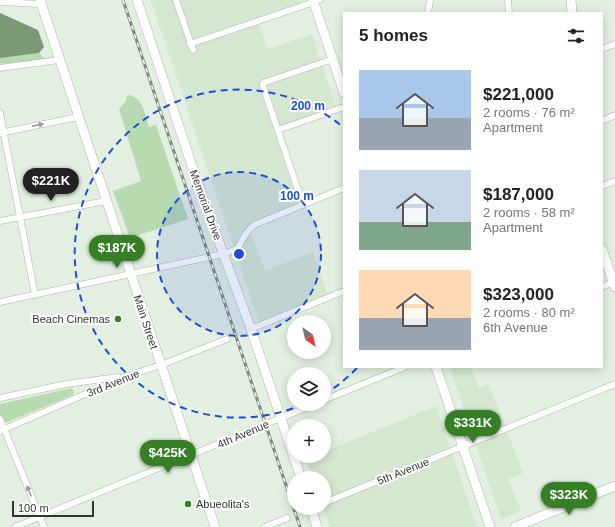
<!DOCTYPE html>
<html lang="en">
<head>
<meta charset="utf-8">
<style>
  :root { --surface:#fff; --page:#f2f2f2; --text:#222; --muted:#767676; --accent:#367f25 }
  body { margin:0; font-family:Helvetica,sans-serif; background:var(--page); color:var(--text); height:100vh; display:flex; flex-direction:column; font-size:15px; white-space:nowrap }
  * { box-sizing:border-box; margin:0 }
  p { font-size:13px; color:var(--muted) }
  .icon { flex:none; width:22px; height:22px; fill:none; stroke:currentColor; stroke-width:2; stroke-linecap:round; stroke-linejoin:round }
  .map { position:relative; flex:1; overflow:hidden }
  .sheet { position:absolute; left:343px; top:12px; width:260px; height:356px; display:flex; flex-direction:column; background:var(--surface); border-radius:0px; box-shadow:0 2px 10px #0003 }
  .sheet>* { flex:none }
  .needle { width:26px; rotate:146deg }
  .fabs { position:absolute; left:287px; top:315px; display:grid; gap:8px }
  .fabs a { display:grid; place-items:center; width:44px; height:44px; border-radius:50%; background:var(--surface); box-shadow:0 2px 10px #0003; font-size:20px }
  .scale { position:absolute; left:12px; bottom:10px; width:82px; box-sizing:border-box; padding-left:4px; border:2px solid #30352f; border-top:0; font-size:11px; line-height:14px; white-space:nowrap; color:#30352f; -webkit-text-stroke:3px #fff; paint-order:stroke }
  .price { position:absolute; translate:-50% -34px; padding:0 9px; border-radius:14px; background:var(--accent); color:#fff; font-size:13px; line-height:26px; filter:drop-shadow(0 1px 2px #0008) }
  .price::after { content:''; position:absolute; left:50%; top:24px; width:12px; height:9px; margin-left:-6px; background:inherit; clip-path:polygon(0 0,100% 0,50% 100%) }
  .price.on { background:#222; color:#fff }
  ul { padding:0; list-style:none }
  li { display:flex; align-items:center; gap:12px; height:100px; padding:0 16px }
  li span { display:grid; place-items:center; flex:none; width:112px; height:80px; border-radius:0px; color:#555 }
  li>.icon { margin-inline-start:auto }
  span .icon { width:48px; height:48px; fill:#fffc; stroke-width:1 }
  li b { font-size:17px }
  h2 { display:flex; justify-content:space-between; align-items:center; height:48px; padding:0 16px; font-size:17px }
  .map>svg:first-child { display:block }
</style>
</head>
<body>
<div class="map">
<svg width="615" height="527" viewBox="0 0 615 527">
  <rect width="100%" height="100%" fill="#e3f0e1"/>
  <g fill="#d5e6d1">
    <path d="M151 0H300L302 6 258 21 268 49 312 34 337 110 275 129 298 204 249 228 265 271 313 252 328 295 259 323Z"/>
    <path d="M450 367H471L479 388 489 384 523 473 508 479 521 511 501 519Z"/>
    <path d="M436 406 477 527H330L324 508V478H313L306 459 313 456H324V452Z"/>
  </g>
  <g fill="#b8dab1">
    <path d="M39 53 45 59 0 64V58Z"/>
    <path d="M127 95C143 95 145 115 149 127L156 125 188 219 130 238 113 191 141 181 119 109 126 101Z"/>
    <path d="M72 388 74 392 73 395 0 425V404Z"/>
  </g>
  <path fill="#7a9a73" d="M0 13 38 30 44 47 39 53 0 58Z"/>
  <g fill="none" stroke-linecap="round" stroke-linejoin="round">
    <g stroke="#a9b5a7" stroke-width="7">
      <g id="street">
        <path d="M176 0 193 50"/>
        <path d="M508 0 509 13"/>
        <path d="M0 2 40 4"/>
        <path d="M428 13 430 0"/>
        <path d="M190 44 320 0"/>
        <path d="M602 49 615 44"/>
        <path d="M0 68 59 60"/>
        <path d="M0 113 35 295"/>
        <path d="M602 121 615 115"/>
        <path d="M278 130 344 107"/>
        <path d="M0 133 78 117"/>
        <path d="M602 186 615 181"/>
        <path d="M303 205 263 86V83L333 59"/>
        <path d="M0 221 106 201"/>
        <path d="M602 287 615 281"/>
        <path d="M0 302 223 254 237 249 247 232 254 225 344 188"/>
        <path d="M251 329 344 291"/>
        <path d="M0 398 66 384 118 377"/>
        <path d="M324 400 405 367"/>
        <path d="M0 419 44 527"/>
        <path d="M0 431 127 376 161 365 227 339"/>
        <path d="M324 503 615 384"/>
        <path d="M15 527 315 404"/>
        <path d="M265 527 287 518"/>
      </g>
    </g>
    <g stroke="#a9b5a7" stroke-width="10">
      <g id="secondary">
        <path d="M40 0 215 527"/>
        <path d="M137 0 202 196 251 329 301 478"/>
        <path d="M313 0 344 93"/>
        <path d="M571 0 572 13"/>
        <path d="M602 249 615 287"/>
        <path d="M436 367 490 527"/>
        <path d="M311 508 317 527"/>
        <path d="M515 527 615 486"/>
      </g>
    </g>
    <use href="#street" stroke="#fff" stroke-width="6"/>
    <use href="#secondary" stroke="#fff" stroke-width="9"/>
    <g stroke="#828a80" stroke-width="3">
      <path id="rail" d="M123 0 300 527"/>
    </g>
    <use href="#rail" stroke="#fff" stroke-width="1.5" stroke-dasharray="4.5" stroke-linecap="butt"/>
  </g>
  <defs><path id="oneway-solid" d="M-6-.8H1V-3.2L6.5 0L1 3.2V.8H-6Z"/></defs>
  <g fill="#989a97">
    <use href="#oneway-solid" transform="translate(38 125) rotate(-11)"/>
    <use href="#oneway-solid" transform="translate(29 491) rotate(-112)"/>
  </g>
  <circle cx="239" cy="254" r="82" fill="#1d4ed8" fill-opacity=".12"/>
  <g fill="none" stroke="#1d4ed8" stroke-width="2" stroke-dasharray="7 5">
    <circle cx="239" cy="254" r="82"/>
    <path d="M357 368A164 164 0 0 1 325 394M304 404A164 164 0 1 1 343 127"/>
  </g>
  <g fill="#367f25" stroke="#fff" stroke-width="1.5">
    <circle cx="118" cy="319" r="4"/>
    <circle cx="188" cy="504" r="4"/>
  </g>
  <g text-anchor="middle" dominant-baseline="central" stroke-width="4" stroke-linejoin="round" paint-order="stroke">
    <g font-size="11" fill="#30352f" stroke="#fff">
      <text transform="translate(206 205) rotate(70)">Memorial Drive</text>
      <text transform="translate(146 322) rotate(72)">Main Street</text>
      <text transform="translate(113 383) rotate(-22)">3rd Avenue</text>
      <text transform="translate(243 434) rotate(-23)">4th Avenue</text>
      <text transform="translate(403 471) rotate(-22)">5th Avenue</text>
    </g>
    <g font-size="11" fill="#30352f" stroke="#fff" text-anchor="end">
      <text x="110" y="319">Beach Cinemas</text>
      <text x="196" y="504" text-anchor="start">Abueolita's</text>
    </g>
  </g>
  <circle cx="239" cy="254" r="6" fill="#1d4ed8" stroke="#fff" stroke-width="2"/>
  <g font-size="12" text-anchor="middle" font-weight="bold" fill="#1d4ed8" stroke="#fff" stroke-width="4" stroke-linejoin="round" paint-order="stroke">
    <text x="308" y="110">200 m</text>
    <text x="297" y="200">100 m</text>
  </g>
</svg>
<div class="fabs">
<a><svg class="needle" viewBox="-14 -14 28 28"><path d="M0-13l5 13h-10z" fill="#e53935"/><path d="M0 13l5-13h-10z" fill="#767676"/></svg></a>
<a><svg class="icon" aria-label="layers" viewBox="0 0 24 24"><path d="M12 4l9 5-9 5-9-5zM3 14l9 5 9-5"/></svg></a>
<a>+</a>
<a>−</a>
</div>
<div class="scale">100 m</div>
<b class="price on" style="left:51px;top:202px">$221K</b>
<b class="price" style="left:117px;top:269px">$187K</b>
<b class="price" style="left:473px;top:444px">$331K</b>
<b class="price" style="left:168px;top:474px">$425K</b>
<b class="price" style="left:569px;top:516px">$323K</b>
<section class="sheet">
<h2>5 homes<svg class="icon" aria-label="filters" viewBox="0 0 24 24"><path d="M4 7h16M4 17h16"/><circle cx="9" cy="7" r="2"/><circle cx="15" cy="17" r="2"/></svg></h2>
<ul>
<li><span style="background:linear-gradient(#a9c7e8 60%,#9aa5b1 0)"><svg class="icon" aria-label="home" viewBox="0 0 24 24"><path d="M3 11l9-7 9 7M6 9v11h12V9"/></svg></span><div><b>$221,000</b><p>2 rooms · 76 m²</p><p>Apartment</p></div></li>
<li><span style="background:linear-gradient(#c9d6e8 65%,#7fa58c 0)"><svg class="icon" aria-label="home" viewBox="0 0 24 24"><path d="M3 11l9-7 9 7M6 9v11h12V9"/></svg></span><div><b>$187,000</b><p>2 rooms · 58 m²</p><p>Apartment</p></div></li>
<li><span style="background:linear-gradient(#ffd9b3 60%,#9aa5b1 0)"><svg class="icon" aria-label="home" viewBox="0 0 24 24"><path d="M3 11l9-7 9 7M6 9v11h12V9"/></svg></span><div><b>$323,000</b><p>2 rooms · 80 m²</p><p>6th Avenue</p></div></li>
</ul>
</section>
</div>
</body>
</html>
